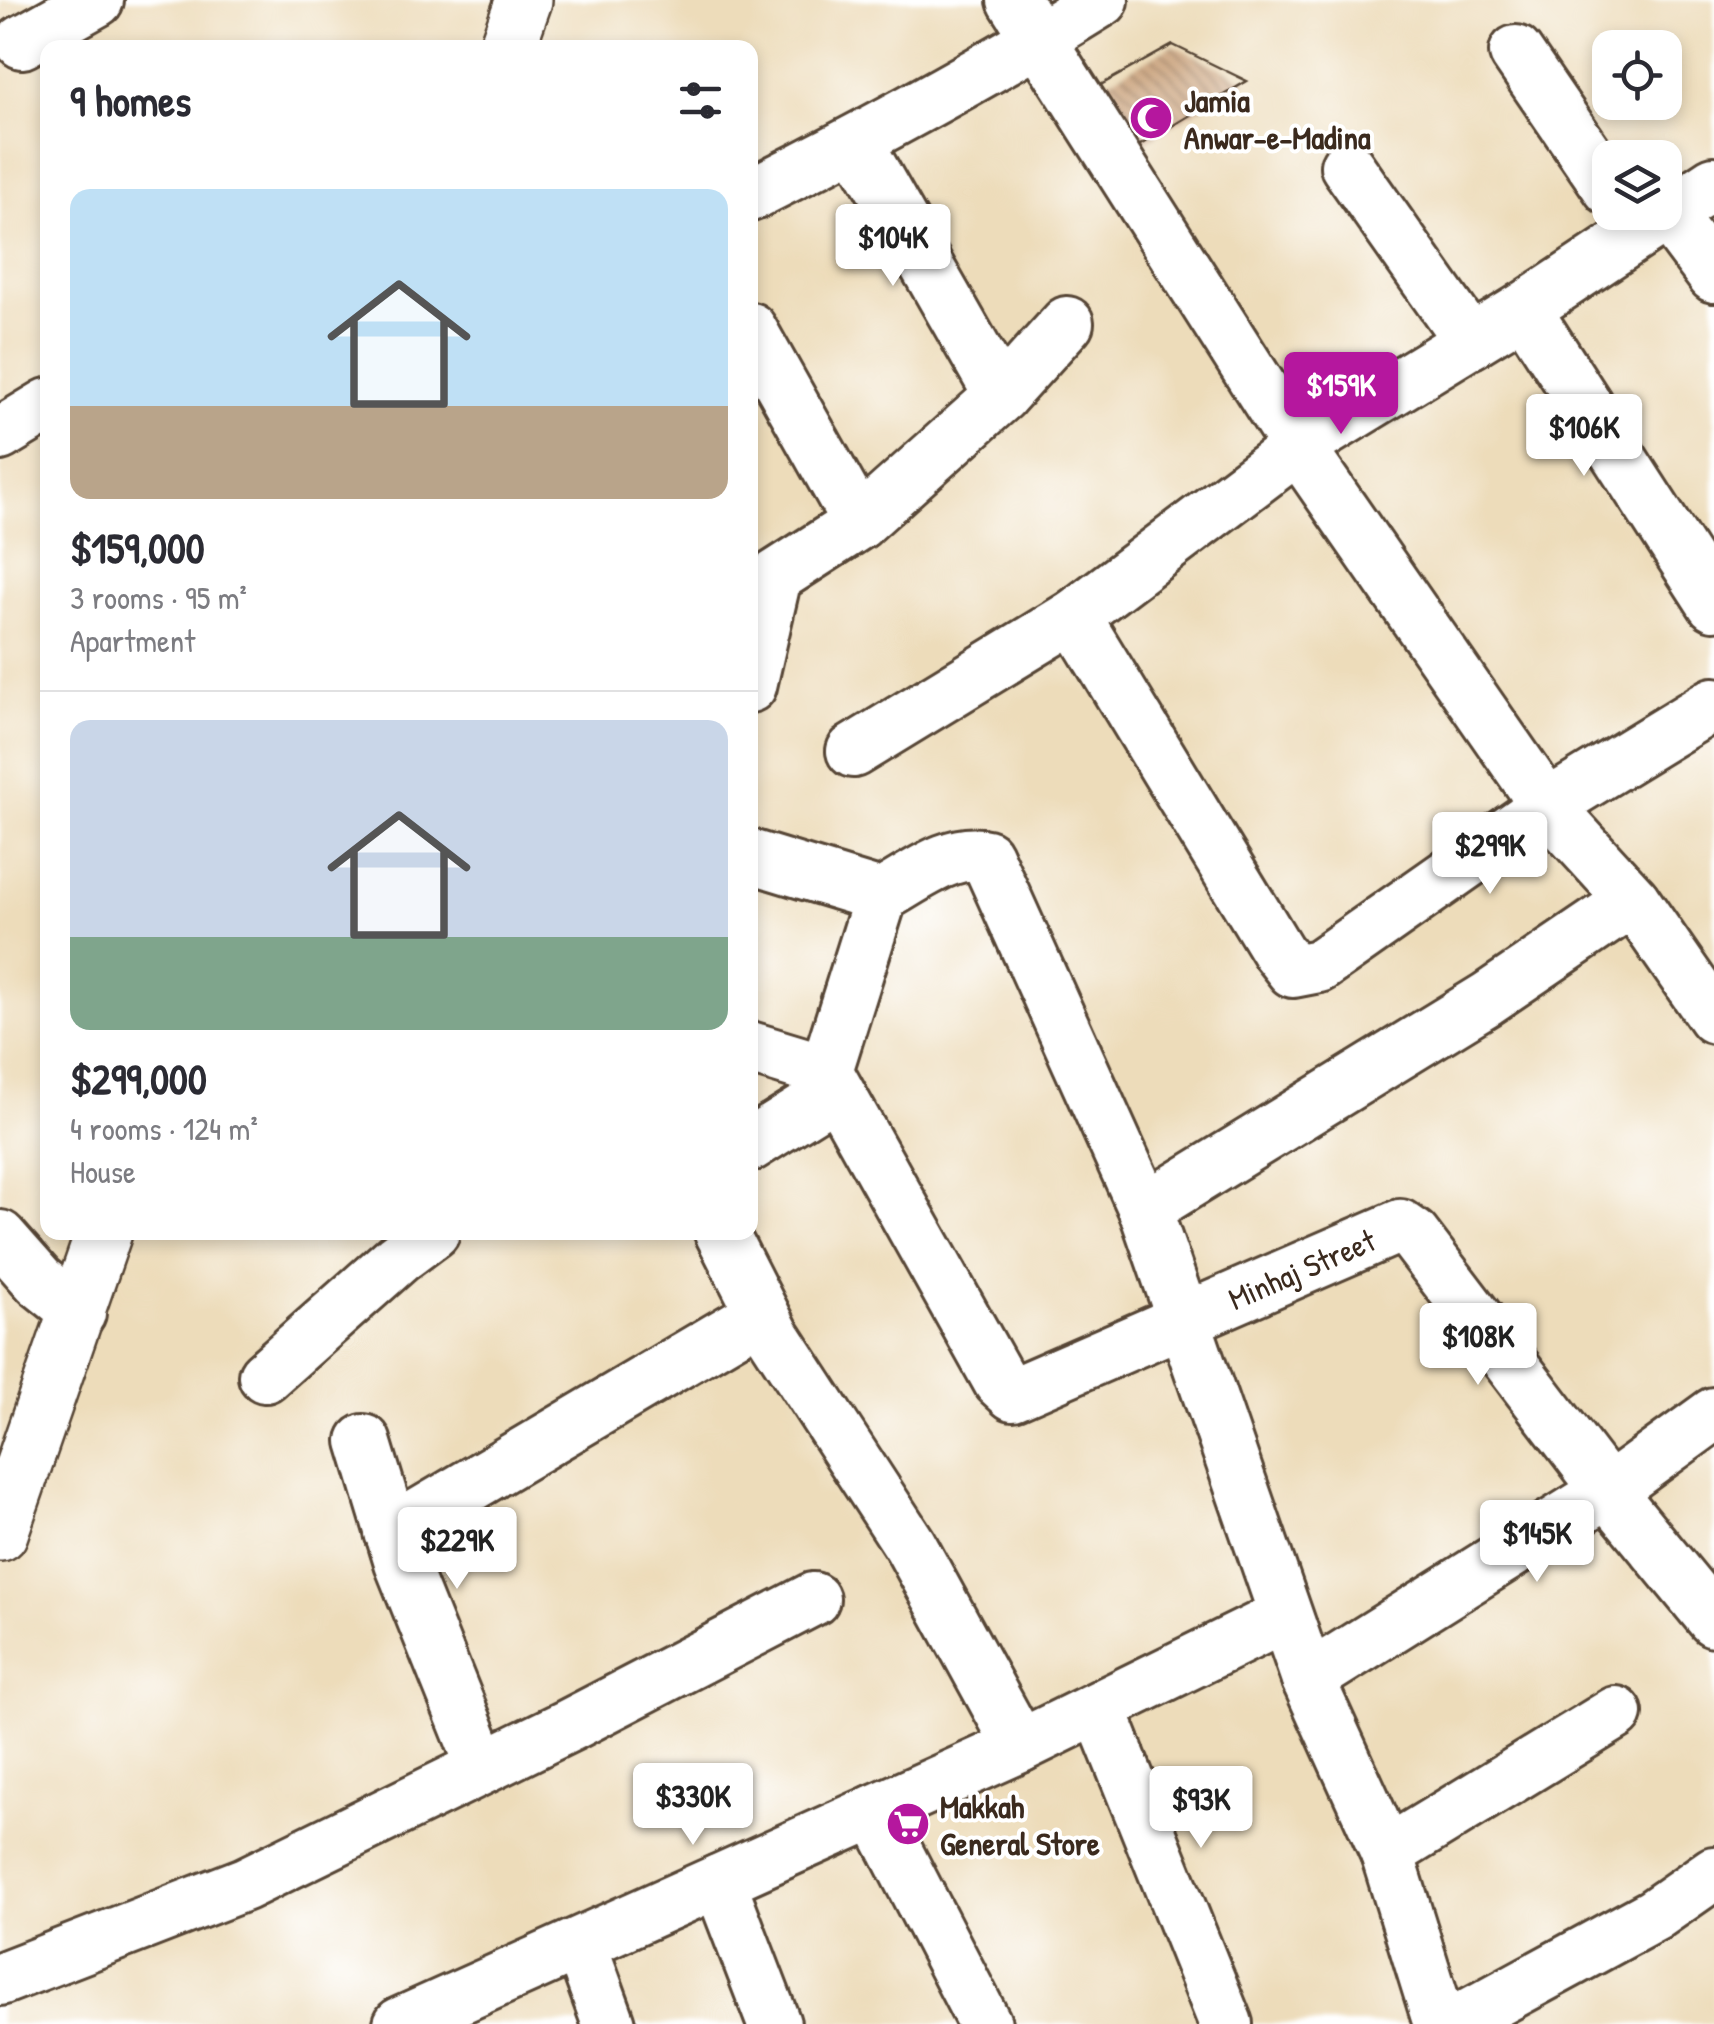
<!DOCTYPE html>
<html lang="en">
<head>
<meta charset="utf-8">
<style>
  :root { --surface:#fff; --page:#f2f2f3; --text:#2b2b33; --muted:#7c7c81; --line:#e1e1e2; --accent:#b5179e }
  body { margin:0; font-family:"Patrick Hand",sans-serif; background:var(--page); color:var(--text); height:100vh; display:flex; flex-direction:column; font-size:38px; white-space:nowrap }
  * { box-sizing:border-box; margin:0 }
  p { font-size:32px; color:var(--muted) }
  .icon { flex:none; width:55px; height:55px; fill:none; stroke:currentColor; stroke-width:2; stroke-linecap:round; stroke-linejoin:round }
  .map { position:relative; flex:1; overflow:hidden }
  .drawer { position:absolute; left:40px; top:40px; width:718px; height:1200px; display:flex; flex-direction:column; background:var(--surface); border-radius:20px; box-shadow:0 5px 15px #0003 }
  .drawer>* { flex:none }
  .tools { position:absolute; left:1592px; top:30px; display:grid; gap:20px }
  .tools a { display:grid; place-items:center; width:90px; height:90px; border-radius:20px; background:var(--surface); box-shadow:0 5px 15px #0003; font-size:50px }
  .price { position:absolute; translate:-50% -85px; padding:0 22px; border-radius:10px; background:#fff; color:#222; font-size:32px; line-height:65px; filter:drop-shadow(0 2px 5px #0008) }
  .price::after { content:''; position:absolute; left:50%; top:60px; width:30px; height:22px; margin-left:-15px; background:inherit; clip-path:polygon(0 0,100% 0,50% 100%) }
  .price.on { background:var(--accent); color:#fff }
  ul { padding:0; list-style:none }
  li { display:grid; align-content:center; gap:20px; height:530px; padding:0 30px }
  li+li { border-top:2px solid var(--line) }
  li span { display:grid; place-items:center; height:310px; border-radius:20px; color:#555 }
  li>.icon { margin-inline-start:auto }
  span .icon { width:180px; height:180px; fill:#fffc; stroke-width:1 }
  li b { font-size:42px }
  h2 { display:flex; justify-content:space-between; align-items:center; height:120px; padding:0 30px; font-size:42px }
  .map>svg:first-child { display:block }
</style>
</head>
<body>
<div class="map">
<svg width="1714" height="2024" viewBox="0 0 1714 2024">
  <defs>
    <pattern id="building-back-hatch" width="6" height="6" patternUnits="userSpaceOnUse" patternTransform="scale(2.5)"><rect width="6" height="6" fill="#cfab88"/><path d="M-1 5l2 2M0 0l6 6M5-1l2 2" fill="none" stroke="#a98b6f"/></pattern>
  </defs>
  <rect width="100%" height="100%" fill="#fff"/>
  <filter id="ink" filterUnits="userSpaceOnUse"><feTurbulence type="fractalNoise" baseFrequency=".01" numOctaves="2"/><feDisplacementMap in="SourceGraphic" scale="20" xChannelSelector="R" yChannelSelector="G"/><feConvolveMatrix kernelMatrix="1 2 1 2 8 2 1 2 1" color-interpolation-filters="sRGB"/></filter>
  <filter id="wash" filterUnits="userSpaceOnUse"><feTurbulence type="fractalNoise" baseFrequency=".0048" numOctaves="4" result="noise"/><feDisplacementMap in="SourceGraphic" scale="40" xChannelSelector="R" yChannelSelector="G"/><feGaussianBlur stdDeviation="2.25" result="paint"/><feColorMatrix in="noise" values="0 0 0 0 0 0 0 0 0 0 0 0 0 0 0 0 0 1.4 0 .05"/><feComposite in="paint" operator="in"/></filter>
  <g filter="url(#wash)">
    <rect width="100%" height="100%" fill="#eddcba"/>
    <g id="blocks">
      <path fill="url(#building-back-hatch)" d="M1173 45 1247 81 1135 148 1097 87Z"/>
    </g>
  </g>
  <g filter="url(#ink)">
    <use href="#blocks" fill-opacity="0" stroke="#564535" stroke-width="2.5"/>
    <g fill="none" stroke-linecap="round" stroke-linejoin="round">
      <g stroke="#564535" stroke-width="58">
        <g id="minor">
          <path d="M1014 0 1298 447 1547 806 1633 900"/>
          <path d="M22 42 97 0"/>
          <path d="M1516 52 1610 189"/>
          <path d="M856 142 1001 396"/>
          <path d="M1347 166 1471 342"/>
          <path d="M750 195C870 135 988 71 1102 0"/>
          <path d="M1667 213 1714 276"/>
          <path d="M1524 309 1714 604"/>
          <path d="M750 329 859 523"/>
          <path d="M0 434 48 405"/>
          <path d="M1074 616 1278 952 1293 971 1319 966 1547 806 1714 704"/>
          <path d="M750 686 775 577 859 523 1001 396 1067 323"/>
          <path d="M853 751 1074 616 1298 447 1524 309 1714 183"/>
          <path d="M750 856 881 896"/>
          <path id="s1" d="M750 1048 826 1071 1000 1382 1013 1394 1400 1226 1413 1235 1608 1491 1714 1620"/>
          <path d="M826 1071 881 896C912 880 950 847 986 856L1145 1209"/>
          <path d="M750 1145 836 1091"/>
          <path d="M721 1232 774 1336 910 1545 1020 1746"/>
          <path d="M0 1237 39 1281 79 1313"/>
          <path d="M265 1376 398 1258 433 1232"/>
          <path d="M364 1441 401 1563 483 1767"/>
          <path d="M391 1532 762 1313"/>
          <path d="M1308 1679 1608 1491 1714 1414"/>
          <path d="M1099 1708 1226 2024"/>
          <path d="M875 1811 985 2024"/>
          <path d="M1387 1853 1616 1713"/>
          <path d="M719 1881 774 2024"/>
          <path d="M580 1944 609 2024"/>
          <path d="M0 1979 245 1884 570 1725 813 1599"/>
          <path d="M400 2024 1020 1746 1285 1616"/>
          <path d="M1440 2024 1387 1853 1308 1679 1145 1209 1487 999 1633 900 1714 1017"/>
          <path d="M1453 2024 1654 1915 1714 1873"/>
        </g>
      </g>
      <g stroke="#564535" stroke-width="60">
        <g id="major">
          <path d="M507 48 524 0"/>
          <path d="M0 1533 104 1232"/>
        </g>
      </g>
      <use href="#minor" stroke="#fff" stroke-width="52"/>
      <use href="#major" stroke="#fff" stroke-width="55"/>
    </g>
  </g>
  <defs>
    <g id="mosque-disc" transform="scale(2.25)"><circle r="9.5" fill="#b5179e" stroke="#fff"/><path d="M3.5-4.9A6 6 0 1 0 3.5 4.9A5 5 0 1 1 3.5-4.9Z" fill="#fff"/></g>
    <g id="supermarket-disc" transform="scale(2.25)"><circle r="9.5" fill="#b5179e" stroke="#fff"/><path d="M-6-5.5h2.5l.6 2H6L4.5 2H-2.5L-4.4-4H-6ZM-1.5 3.2a1.3 1.3 0 1 0 .1 0ZM3 3.2a1.3 1.3 0 1 0 .1 0Z" fill="#fff"/></g>
  </defs>
  <g fill-rule="evenodd">
    <use href="#mosque-disc" x="1151" y="118"/>
    <use href="#supermarket-disc" x="908" y="1824"/>
  </g>
  <g text-anchor="middle" dominant-baseline="central" stroke-width="8" stroke-linejoin="round" paint-order="stroke">
    <g font-size="32" font-weight="bold" fill="#3b2a1e" stroke="#fff" text-anchor="start">
      <text x="1184" y="100">Jamia<tspan x="1184" dy="37">Anwar-e-Madina</tspan></text>
      <text x="940" y="1806">Makkah<tspan x="940" dy="37">General Store</tspan></text>
    </g>
    <g font-size="32" fill="#3b2a1e" stroke="#fff">
      <text stroke="none"><textPath href="#s1" startOffset="768">Minhaj Street</textPath></text>
    </g>
  </g>
</svg>
<div class="tools">
<a><svg class="icon" aria-label="locate" viewBox="0 0 24 24"><circle cx="12" cy="12" r="6"/><path d="M12 2v4M12 18v4M2 12h4M18 12h4"/></svg></a>
<a><svg class="icon" aria-label="layers" viewBox="0 0 24 24"><path d="M12 4l9 5-9 5-9-5zM3 14l9 5 9-5"/></svg></a>
</div>
<b class="price" style="left:893px;top:289px">$104K</b>
<b class="price on" style="left:1341px;top:437px">$159K</b>
<b class="price" style="left:1584px;top:479px">$106K</b>
<b class="price" style="left:1490px;top:897px">$299K</b>
<b class="price" style="left:1478px;top:1388px">$108K</b>
<b class="price" style="left:1537px;top:1585px">$145K</b>
<b class="price" style="left:457px;top:1592px">$229K</b>
<b class="price" style="left:693px;top:1848px">$330K</b>
<b class="price" style="left:1201px;top:1851px">$93K</b>
<section class="drawer">
<h2>9 homes<svg class="icon" aria-label="filters" viewBox="0 0 24 24"><path d="M4 7h16M4 17h16"/><circle cx="9" cy="7" r="2"/><circle cx="15" cy="17" r="2"/></svg></h2>
<ul>
<li><span style="background:linear-gradient(#bfe0f5 70%,#b9a48a 0)"><svg class="icon" aria-label="home" viewBox="0 0 24 24"><path d="M3 11l9-7 9 7M6 9v11h12V9"/></svg></span><div><b>$159,000</b><p>3 rooms · 95 m²</p><p>Apartment</p></div></li>
<li><span style="background:linear-gradient(#c9d6e8 70%,#7fa58c 0)"><svg class="icon" aria-label="home" viewBox="0 0 24 24"><path d="M3 11l9-7 9 7M6 9v11h12V9"/></svg></span><div><b>$299,000</b><p>4 rooms · 124 m²</p><p>House</p></div></li>
</ul>
</section>
</div>
</body>
</html>
